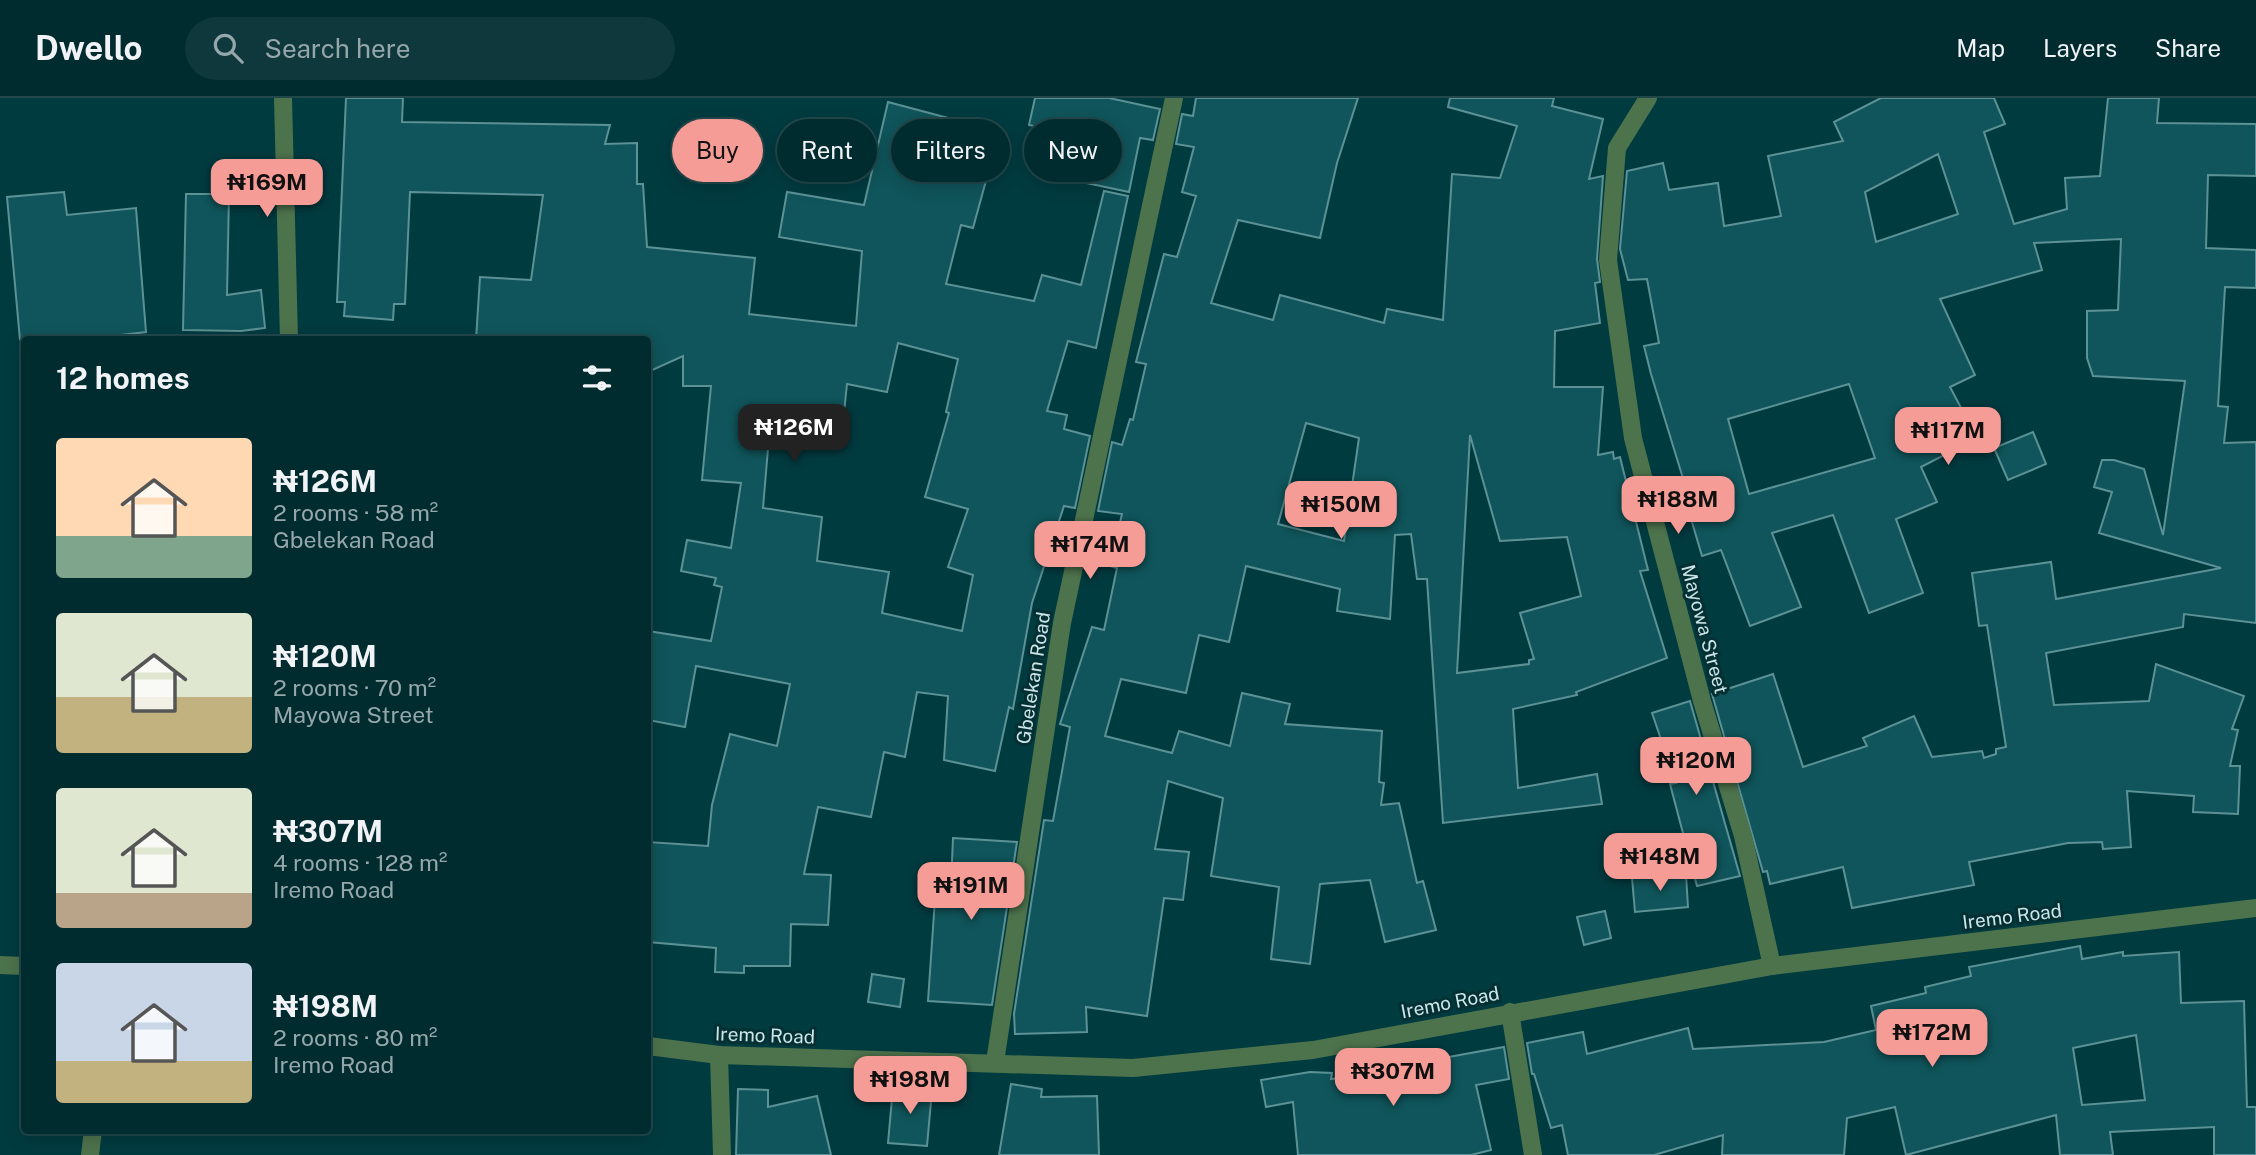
<!DOCTYPE html>
<html lang="en">
<head>
<meta charset="utf-8">
<style>
  :root { --surface:#002c30; --page:#0e383c; --text:#f1f3f6; --muted:#95a7ab; --line:#22484c; --accent:#f59c96 }
  body { margin:0; font-family:"Public Sans",sans-serif; background:var(--page); color:var(--text); height:100vh; display:flex; flex-direction:column; font-size:26px; white-space:nowrap }
  * { box-sizing:border-box; margin:0 }
  p { font-size:23px; color:var(--muted) }
  .icon { flex:none; width:38px; height:38px; fill:none; stroke:currentColor; stroke-width:2; stroke-linecap:round; stroke-linejoin:round }
  .map { position:relative; flex:1; overflow:hidden }
  .drawer { position:absolute; left:21px; top:238px; width:630px; height:798px; display:flex; flex-direction:column; background:var(--surface); border-radius:7px; box-shadow:0 4px 18px #0003,0 0 0 2px var(--line) }
  .drawer>* { flex:none }
  .hud { position:absolute; left:672px; top:21px; width:665px; height:63px; display:flex; gap:14px }
  .price { position:absolute; translate:-50% -60px; padding:0 16px; border-radius:14px; background:var(--accent); color:#111; font-size:23px; line-height:46px; filter:drop-shadow(0 2px 4px #0008) }
  .price::after { content:''; position:absolute; left:50%; top:42px; width:21px; height:16px; margin-left:-10px; background:inherit; clip-path:polygon(0 0,100% 0,50% 100%) }
  .price.active { background:#222; color:#fff }
  ul { padding:0; list-style:none }
  li { display:flex; align-items:center; gap:21px; height:175px; padding:0 35px }
  li span { display:grid; place-items:center; flex:none; width:196px; height:140px; border-radius:7px; color:#555 }
  li>.icon { margin-inline-start:auto }
  span .icon { width:84px; height:84px; fill:#fffc; stroke-width:1 }
  li b { font-size:30px }
  h2 { display:flex; justify-content:space-between; align-items:center; height:84px; padding:0 35px; font-size:30px }
  .pill { padding:0 24px; border-radius:32px; background:var(--surface); box-shadow:0 4px 18px #0003,0 0 0 2px var(--line); font-size:24px; line-height:63px }
  .pill.active { background:var(--accent); color:#111 }
  header { display:flex; align-items:center; gap:42px; box-sizing:border-box; height:98px; padding:0 35px; background:var(--surface); border-bottom:2px solid var(--line) }
  header strong { font-size:33px }
  nav { display:flex; gap:38px; margin-inline-start:auto; font-size:24px }
  .search { width:490px; height:63px; background:var(--page); display:flex; align-items:center; gap:18px; box-sizing:border-box; padding:0 24px; border-radius:38px; color:var(--muted); font-size:26px }
  .map>svg:first-child { display:block }
</style>
</head>
<body>
<header>
<strong>Dwello</strong>
<div class="search"><svg class="icon" aria-label="search" viewBox="0 0 24 24"><circle cx="10" cy="10" r="6"/><path d="M15 15l6 6"/></svg>Search here</div>
<nav><a>Map</a><a>Layers</a><a>Share</a></nav>
</header>
<div class="map">
<svg width="2256" height="1057" viewBox="0 0 2256 1057">
  <rect width="100%" height="100%" fill="#003b40"/>
  <g fill="#0f555b" stroke="#5c9196" stroke-width="2" fill-rule="evenodd">
    <path d="M346 0H403L402 24 610 27 605 46 637 45V86H643L647 149 755 160 749 216 856 228 862 153 779 139 787 94 864 107 888 4 967 25 954 70 987 79 973 130 961 127 946 186 1034 203 1042 177 1081 187 1104 93 1128 98 1096 250 1068 243 1047 313 1067 317 1064 331 1090 338 1075 410 1064 408 1032 505 1013 611 1009 609 995 673 944 662 948 598 917 594 905 659 884 654 871 719 818 709 804 776 831 777 828 827 791 826 790 868H744V875L715 874 716 850 648 844V744L708 748 712 707 730 636 777 648 790 586 696 568 685 629 648 622V533L711 543 722 489 714 487 716 480 681 473 687 442 731 450 741 385 702 382 711 288H683V258L648 274V242H476L480 179 531 182 543 97 410 94 405 206H394L393 222 344 218 345 204H337ZM898 245 958 261 946 314 949 315 925 399 968 411 948 469 973 477 962 533 882 515 889 474 817 463 822 419 763 410 770 327 842 334 847 286 887 294Z"/>
    <path d="M1035 0H1109L1160 11 1153 42 1140 40 1129 94 1058 79 1067 35 1029 27Z"/>
    <path d="M1196 0H1358L1337 65 1320 140 1238 122 1211 205 1273 222 1280 197 1384 225 1387 211 1443 222 1452 76 1500 80 1517 28 1448 9 1450 0H1554L1552 8 1603 21 1589 81 1603 78 1597 161 1600 184 1595 185 1600 225 1555 233 1554 289H1603L1598 357 1613 354 1614 361 1620 359 1648 472 1640 473 1667 560 1576 594 1577 597 1513 611 1518 690 1597 676 1602 706 1443 725 1427 481H1417L1411 436 1395 437 1390 521 1337 513 1340 491 1246 468 1229 544 1199 537 1186 595 1121 581 1105 638 1172 655 1179 633 1230 648 1242 595 1290 606 1285 626 1382 633 1379 684 1384 685 1381 707 1399 705 1417 785 1423 783 1436 832 1385 844 1370 782 1320 786 1310 866 1271 861 1279 789 1211 778 1223 700 1168 683 1155 751 1189 754 1183 802 1164 800 1147 918 1086 909 1087 934 1015 936 1014 916 1044 722 1053 723 1070 629 1060 626 1092 529 1104 532 1117 470 1110 468 1122 416 1098 413 1112 344 1122 347 1130 321 1133 322 1146 266 1136 264 1164 156 1177 159 1196 98 1182 94 1194 49 1176 46 1182 16 1193 18ZM1306 325 1359 340 1344 443 1278 426ZM1470 337 1500 443 1567 439 1581 498 1520 515 1534 561 1529 562V566L1457 575Z"/>
    <path d="M1881 0H1994L2005 26 1984 34 2014 126 2067 111 2065 80 2100 78 2108 0H2159L2157 25 2256 26V78L2208 77 2206 150 2256 152V190L2225 189 2218 308 2228 309 2224 345 2256 344V525L2184 516 2183 529 2046 555 2054 607 2149 603 2156 566 2244 598 2232 631 2238 632 2230 668H2240L2238 716 2193 714 2194 698 2127 693 2131 749 2103 751 2102 744 2068 745 1969 764 1974 787 1852 810 1843 769 1770 786 1767 773 1763 774 1712 596 1773 576 1803 669 1867 648 1863 640 1914 618 1932 659 1982 653 1984 660 1996 656V651L2006 649 1987 527 1979 528 1972 475 2051 464 2056 501 2221 470 2099 435 2112 394 2094 389 2102 362H2114L2144 371 2163 437 2185 283 2093 278 2087 260V213L2118 212 2121 141 2034 145 2042 172 1940 201 1975 277 1950 289 1977 340 1921 369 1937 404 1896 421 1923 495 1869 515 1833 417 1772 435 1801 509 1750 528 1721 452 1702 458 1689 414 1693 413 1651 276 1644 248 1659 245 1647 181 1628 182 1620 151 1627 73 1663 65 1669 92 1718 85 1724 128 1781 118 1768 58 1843 43 1834 24ZM1938 56 1958 116 1876 144 1865 94ZM1849 286 1875 360 1749 396 1728 321Z"/>
    <path d="M64 94 67 117 136 110 146 234 79 242H20L7 99Z"/>
    <path d="M186 96H229L227 197 261 192 265 230 241 233 183 232Z"/>
    <path d="M2033 334 2046 366 2008 382 1994 350Z"/>
    <path d="M1690 603 1740 778 1697 788 1670 686 1676 685 1652 615Z"/>
    <path d="M953 740 1017 744 992 907 928 903 936 786 951 787Z"/>
    <path d="M1686 776 1688 809 1635 814 1632 780Z"/>
    <path d="M1605 813 1611 840 1584 847 1577 819Z"/>
    <path d="M2080 848 2082 861 2123 854V858L2179 854 2181 905 2244 903 2247 1009H2256V1057H2214V1029L2110 1034 2113 1057H2060L2056 1017 1906 1057 1895 1009 1847 1020 1844 1057H1722L1723 1037 1654 1057H1568L1562 1027 1551 1030 1534 976H1532L1527 945 1583 934 1587 956 1688 930 1693 951 1824 944 1876 932 1871 908 1926 895 1925 889 1971 878 1969 869ZM2136 937 2145 1002 2082 1007 2073 950Z"/>
    <path d="M872 876 904 881 900 909 868 904Z"/>
    <path d="M1504 949 1509 981 1476 987 1491 1052 1471 1057H1298L1293 1004 1266 1009 1261 982 1310 974 1332 975 1331 981 1394 974 1393 969Z"/>
    <path d="M1011 986 1042 991 1041 999 1097 998 1099 1057H999Z"/>
    <path d="M893 989 932 992 927 1048 888 1045Z"/>
    <path d="M738 991 768 992V1009L817 998 831 1057H736Z"/>
  </g>
  <g fill="none" stroke-linecap="round" stroke-linejoin="round">
    <g stroke="#4d734c" stroke-width="18">
      <path d="M283 0 289 242"/>
      <path d="M1648 0 1617 50 1608 162 1633 340 1702 603 1743 738 1772 868"/>
      <path d="M0 867 24 868"/>
      <path d="M1510 914 1533 1057"/>
      <path d="M648 948 719 957 1133 970 1313 952 1772 868 2256 810"/>
      <path d="M719 957 722 1057"/>
      <path d="M995 964 1062 525 1174 0"/>
      <path d="M90 1057 93 1032"/>
    </g>
  </g>
  <g text-anchor="middle" dominant-baseline="central" stroke-width="6" stroke-linejoin="round" paint-order="stroke">
    <g font-size="19" fill="#cbe5e8" stroke="#043033">
      <text transform="translate(1705 531) rotate(75)">Mayowa Street</text>
      <text transform="translate(1033 580) rotate(-81)">Gbelekan Road</text>
      <text transform="translate(2012 818) rotate(-7)">Iremo Road</text>
      <text transform="translate(1450 904) rotate(-11)">Iremo Road</text>
      <text transform="translate(765 937) rotate(2)">Iremo Road</text>
    </g>
  </g>
</svg>
<b class="price" style="left:267px;top:121px">₦169M</b>
<b class="price active" style="left:794px;top:366px">₦126M</b>
<b class="price" style="left:1948px;top:369px">₦117M</b>
<b class="price" style="left:1678px;top:438px">₦188M</b>
<b class="price" style="left:1341px;top:443px">₦150M</b>
<b class="price" style="left:1090px;top:483px">₦174M</b>
<b class="price" style="left:1696px;top:699px">₦120M</b>
<b class="price" style="left:1660px;top:795px">₦148M</b>
<b class="price" style="left:971px;top:824px">₦191M</b>
<b class="price" style="left:1932px;top:971px">₦172M</b>
<b class="price" style="left:1393px;top:1010px">₦307M</b>
<b class="price" style="left:910px;top:1018px">₦198M</b>
<div class="hud">
<a class="pill active">Buy</a>
<a class="pill">Rent</a>
<a class="pill">Filters</a>
<a class="pill">New</a>
</div>
<section class="drawer">
<h2>12 homes<svg class="icon" aria-label="filters" viewBox="0 0 24 24"><path d="M4 7h16M4 17h16"/><circle cx="9" cy="7" r="2"/><circle cx="15" cy="17" r="2"/></svg></h2>
<ul>
<li><span style="background:linear-gradient(#ffd9b3 70%,#7fa58c 0)"><svg class="icon" aria-label="home" viewBox="0 0 24 24"><path d="M3 11l9-7 9 7M6 9v11h12V9"/></svg></span><div><b>₦126M</b><p>2 rooms · 58 m²</p><p>Gbelekan Road</p></div></li>
<li><span style="background:linear-gradient(#dfe7d0 60%,#c2b280 0)"><svg class="icon" aria-label="home" viewBox="0 0 24 24"><path d="M3 11l9-7 9 7M6 9v11h12V9"/></svg></span><div><b>₦120M</b><p>2 rooms · 70 m²</p><p>Mayowa Street</p></div></li>
<li><span style="background:linear-gradient(#dfe7d0 75%,#b9a48a 0)"><svg class="icon" aria-label="home" viewBox="0 0 24 24"><path d="M3 11l9-7 9 7M6 9v11h12V9"/></svg></span><div><b>₦307M</b><p>4 rooms · 128 m²</p><p>Iremo Road</p></div></li>
<li><span style="background:linear-gradient(#c9d6e8 70%,#c2b280 0)"><svg class="icon" aria-label="home" viewBox="0 0 24 24"><path d="M3 11l9-7 9 7M6 9v11h12V9"/></svg></span><div><b>₦198M</b><p>2 rooms · 80 m²</p><p>Iremo Road</p></div></li>
</ul>
</section>
</div>
</body>
</html>
